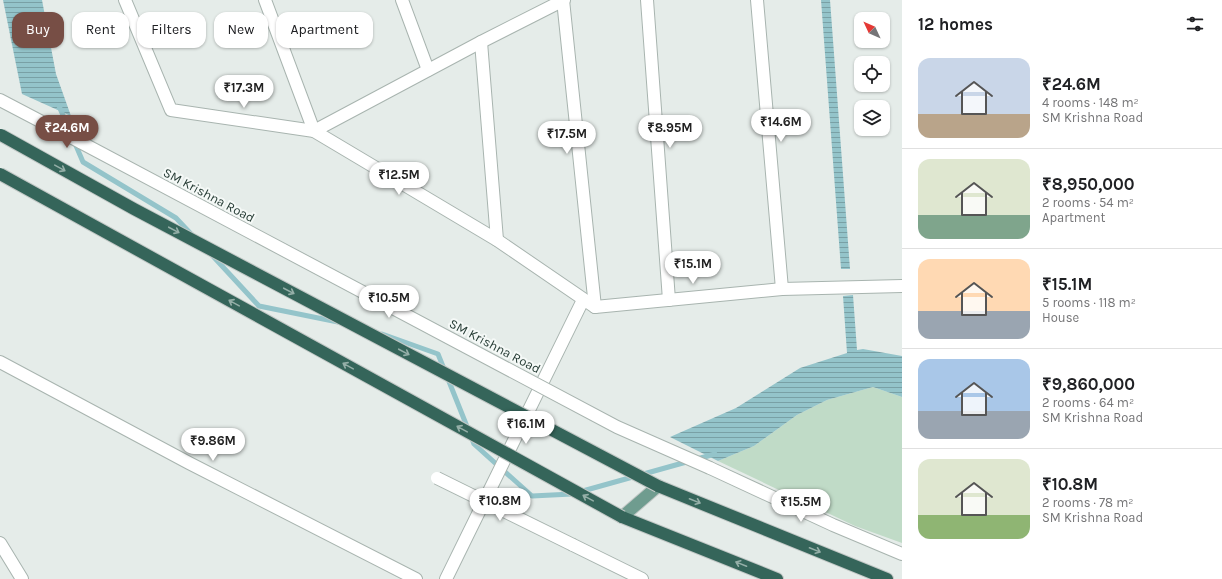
<!DOCTYPE html>
<html lang="en">
<head>
<meta charset="utf-8">
<style>
  :root { --surface:#fff; --page:#f2f2f2; --text:#202124; --muted:#757577; --line:#e0e0e0; --accent:#774e45 }
  body { margin:0; font-family:Karla,sans-serif; background:var(--page); color:var(--text); height:100vh; display:flex; flex-direction:column; font-size:15px; white-space:nowrap }
  * { box-sizing:border-box; margin:0 }
  p { font-size:13px; color:var(--muted) }
  .icon { flex:none; width:22px; height:22px; fill:none; stroke:currentColor; stroke-width:2; stroke-linecap:round; stroke-linejoin:round }
  .map { position:relative; flex:1; overflow:hidden }
  .details { display:flex; flex-direction:column; background:var(--surface); width:320px }
  .details>* { flex:none }
  .guide { position:absolute; left:12px; top:12px; width:380px; height:36px; display:flex; gap:8px }
  .needle { width:26px; rotate:314deg }
  .buttons { position:absolute; left:854px; top:12px; display:grid; gap:8px }
  .buttons a { display:grid; place-items:center; width:36px; height:36px; border-radius:8px; background:var(--surface); box-shadow:0 1px 3px #0004; font-size:20px }
  .price { position:absolute; translate:-50% -34px; padding:0 9px; border-radius:14px; background:#fff; color:#222; font-size:13px; line-height:26px; filter:drop-shadow(0 1px 2px #0008) }
  .price::after { content:''; position:absolute; left:50%; top:24px; width:12px; height:9px; margin-left:-6px; background:inherit; clip-path:polygon(0 0,100% 0,50% 100%) }
  .price.selected { background:var(--accent); color:#fff }
  ul { padding:0; list-style:none }
  li { display:flex; align-items:center; gap:12px; height:100px; padding:0 16px }
  li+li { border-top:1px solid var(--line) }
  li span { display:grid; place-items:center; flex:none; width:112px; height:80px; border-radius:12px; color:#555 }
  li>.icon { margin-inline-start:auto }
  span .icon { width:48px; height:48px; fill:#fffc; stroke-width:1 }
  li b { font-size:17px }
  h2 { display:flex; justify-content:space-between; align-items:center; height:48px; padding:0 16px; font-size:17px }
  .pill { padding:0 14px; border-radius:12px; background:var(--surface); box-shadow:0 1px 3px #0004; font-size:14px; line-height:36px }
  .pill.selected { background:var(--accent); color:#fff }
  main { display:flex; flex:1; min-height:0 }
  .map>svg:first-child { display:block }
</style>
</head>
<body>
<main>
<div class="map">
<svg width="902" height="579" viewBox="0 0 902 579">
  <defs>
    <pattern id="water-rules" width="6" height="5" patternUnits="userSpaceOnUse"><rect width="6" height="5" fill="#94c4ca"/><path d="M0 2.5h6" fill="none" stroke="#79a0a5"/></pattern>
  </defs>
  <rect width="100%" height="100%" fill="#e5ece9"/>
  <path fill="#c0dbc7" d="M873 387 902 397V543L855 526 718 461 754 446 797 415 827 400Z"/>
  <g fill="url(#water-rules)">
    <path d="M3 0H42L56 74 71 116 22 94Z"/>
    <path d="M821 0H830L850 269H841Z"/>
    <path d="M853 295 857 350 863 349 902 356V397L873 387 827 400 797 415 754 446 718 461 670 437 736 408 800 368 847 353 843 296Z"/>
  </g>
  <g fill="none" stroke-linecap="round" stroke-linejoin="round">
    <g stroke="#94c4ca" stroke-width="5">
      <path d="M59 106 83 162 176 218 192 235"/>
      <path d="M210 253 259 306 338 322"/>
      <path d="M382 334 438 354 468 429"/>
      <path d="M471 436 474 444 532 496 572 494 715 454"/>
    </g>
    <g stroke="#a8b4af" stroke-width="14">
      <g id="minor">
        <path d="M125 0 171 110 314 131 497 240 595 307 782 289 902 286"/>
        <path d="M265 0 314 131"/>
        <path d="M402 0 428 70"/>
        <path d="M563 0 595 307"/>
        <path d="M647 0 669 300"/>
        <path d="M757 0 782 289"/>
        <path d="M481 42 497 240"/>
        <path d="M0 100 82 143"/>
        <path d="M314 131 481 42 564 0"/>
        <path d="M0 362 189 463 416 579"/>
        <path d="M710 468 833 525 902 554"/>
        <path d="M0 543 22 579"/>
        <path d="M573 545 642 579"/>
        <path d="M446 579 583 300"/>
      </g>
    </g>
    <g stroke="#c2c8c6" stroke-width="14">
      <path id="major" d="M622 517 658 486"/>
    </g>
    <g stroke="#c2c8c6" stroke-width="14">
      <g id="highway">
        <path d="M658 486 887 579"/>
        <path d="M622 517 777 579"/>
      </g>
    </g>
    <use href="#minor" stroke="#fff" stroke-width="12"/>
    <use href="#major" stroke="#6f9c8f" stroke-width="12"/>
    <use href="#highway" stroke="#35655a" stroke-width="12"/>
    <g stroke="#a8b4af" stroke-width="14" stroke-linecap="butt">
      <g id="minor-bridge">
        <path d="M82 143 617 427 710 468"/>
        <path d="M437 478 573 545"/>
      </g>
    </g>
    <g stroke="#c2c8c6" stroke-width="14" stroke-linecap="butt">
      <g id="highway-bridge">
        <path d="M1 135 134 209 658 486"/>
        <path d="M0 174 622 517"/>
      </g>
    </g>
    <use href="#minor-bridge" stroke="#fff" stroke-width="12"/>
    <use href="#highway-bridge" stroke="#35655a" stroke-width="12"/>
  </g>
  <defs><path id="oneway-shaft" d="M-6 0H5M1.5-3L5.5 0L1.5 3" fill="none" stroke-width="1.6" stroke-linecap="round" stroke-linejoin="round"/></defs>
  <g stroke="#95afa8">
    <use href="#oneway-shaft" transform="translate(60 168) rotate(29)"/>
    <use href="#oneway-shaft" transform="translate(174 230) rotate(28)"/>
    <use href="#oneway-shaft" transform="translate(289 291) rotate(28)"/>
    <use href="#oneway-shaft" transform="translate(234 303) rotate(-151)"/>
    <use href="#oneway-shaft" transform="translate(404 352) rotate(28)"/>
    <use href="#oneway-shaft" transform="translate(348 366) rotate(-151)"/>
    <use href="#oneway-shaft" transform="translate(462 429) rotate(-151)"/>
    <use href="#oneway-shaft" transform="translate(588 498) rotate(-151)"/>
    <use href="#oneway-shaft" transform="translate(695 501) rotate(22)"/>
    <use href="#oneway-shaft" transform="translate(815 550) rotate(22)"/>
    <use href="#oneway-shaft" transform="translate(741 564) rotate(-158)"/>
  </g>
  <g text-anchor="middle" dominant-baseline="central" stroke-width="4" stroke-linejoin="round" paint-order="stroke">
    <g font-size="13" fill="#263c35" stroke="#f5f9f7">
      <text transform="translate(209 195) rotate(28)">SM Krishna Road</text>
      <text transform="translate(495 346) rotate(28)">SM Krishna Road</text>
    </g>
  </g>
</svg>
<div class="buttons">
<a><svg class="needle" viewBox="-14 -14 28 28"><path d="M0-13l5 13h-10z" fill="#e53935"/><path d="M0 13l5-13h-10z" fill="#757577"/></svg></a>
<a><svg class="icon" aria-label="locate" viewBox="0 0 24 24"><circle cx="12" cy="12" r="6"/><path d="M12 2v4M12 18v4M2 12h4M18 12h4"/></svg></a>
<a><svg class="icon" aria-label="layers" viewBox="0 0 24 24"><path d="M12 4l9 5-9 5-9-5zM3 14l9 5 9-5"/></svg></a>
</div>
<b class="price" style="left:244px;top:109px">₹17.3M</b>
<b class="price" style="left:781px;top:143px">₹14.6M</b>
<b class="price selected" style="left:67px;top:149px">₹24.6M</b>
<b class="price" style="left:670px;top:149px">₹8.95M</b>
<b class="price" style="left:567px;top:155px">₹17.5M</b>
<b class="price" style="left:399px;top:196px">₹12.5M</b>
<b class="price" style="left:693px;top:285px">₹15.1M</b>
<b class="price" style="left:389px;top:319px">₹10.5M</b>
<b class="price" style="left:526px;top:445px">₹16.1M</b>
<b class="price" style="left:213px;top:462px">₹9.86M</b>
<b class="price" style="left:500px;top:522px">₹10.8M</b>
<b class="price" style="left:801px;top:523px">₹15.5M</b>
<div class="guide">
<a class="pill selected">Buy</a>
<a class="pill">Rent</a>
<a class="pill">Filters</a>
<a class="pill">New</a>
<a class="pill">Apartment</a>
</div>
</div>
<section class="details">
<h2>12 homes<svg class="icon" aria-label="filters" viewBox="0 0 24 24"><path d="M4 7h16M4 17h16"/><circle cx="9" cy="7" r="2"/><circle cx="15" cy="17" r="2"/></svg></h2>
<ul>
<li><span style="background:linear-gradient(#c9d6e8 70%,#b9a48a 0)"><svg class="icon" aria-label="home" viewBox="0 0 24 24"><path d="M3 11l9-7 9 7M6 9v11h12V9"/></svg></span><div><b>₹24.6M</b><p>4 rooms · 148 m²</p><p>SM Krishna Road</p></div></li>
<li><span style="background:linear-gradient(#dfe7d0 70%,#7fa58c 0)"><svg class="icon" aria-label="home" viewBox="0 0 24 24"><path d="M3 11l9-7 9 7M6 9v11h12V9"/></svg></span><div><b>₹8,950,000</b><p>2 rooms · 54 m²</p><p>Apartment</p></div></li>
<li><span style="background:linear-gradient(#ffd9b3 65%,#9aa5b1 0)"><svg class="icon" aria-label="home" viewBox="0 0 24 24"><path d="M3 11l9-7 9 7M6 9v11h12V9"/></svg></span><div><b>₹15.1M</b><p>5 rooms · 118 m²</p><p>House</p></div></li>
<li><span style="background:linear-gradient(#a9c7e8 65%,#9aa5b1 0)"><svg class="icon" aria-label="home" viewBox="0 0 24 24"><path d="M3 11l9-7 9 7M6 9v11h12V9"/></svg></span><div><b>₹9,860,000</b><p>2 rooms · 64 m²</p><p>SM Krishna Road</p></div></li>
<li><span style="background:linear-gradient(#dfe7d0 70%,#8fb573 0)"><svg class="icon" aria-label="home" viewBox="0 0 24 24"><path d="M3 11l9-7 9 7M6 9v11h12V9"/></svg></span><div><b>₹10.8M</b><p>2 rooms · 78 m²</p><p>SM Krishna Road</p></div></li>
</ul>
</section>
</main>
</body>
</html>
